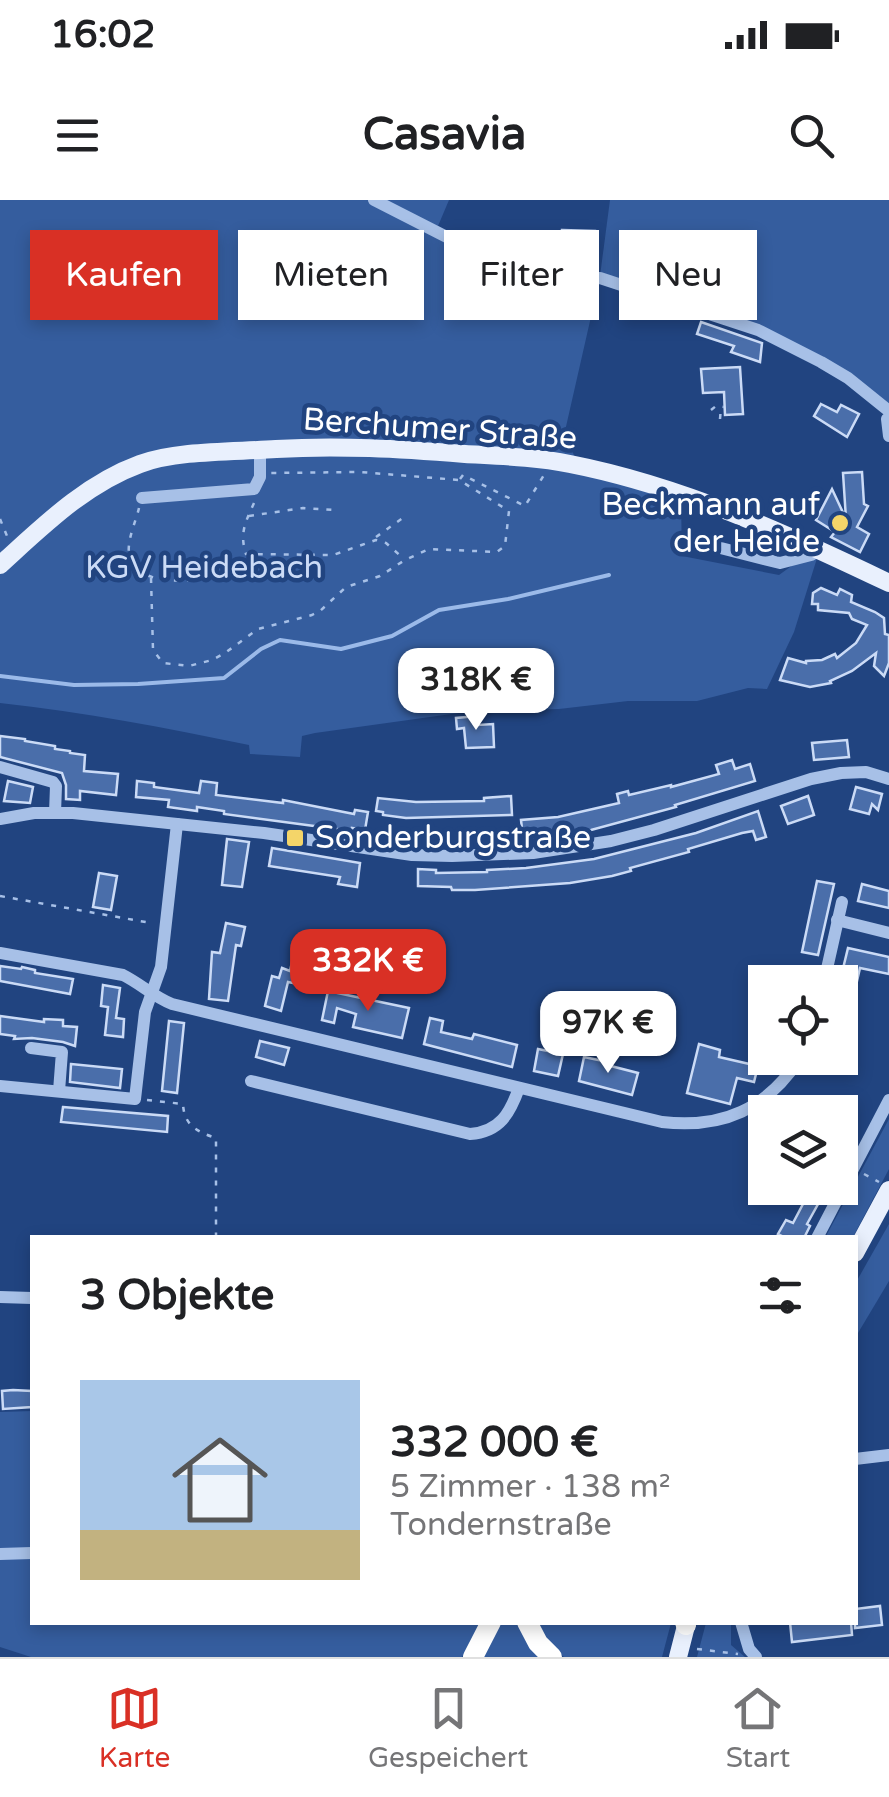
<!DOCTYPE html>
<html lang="de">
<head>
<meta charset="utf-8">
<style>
  :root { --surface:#fff; --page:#f6f6f6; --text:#202124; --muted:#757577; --line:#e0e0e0; --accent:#d93025 }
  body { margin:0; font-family:"Varela Round",sans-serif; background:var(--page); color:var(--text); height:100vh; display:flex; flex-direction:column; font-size:38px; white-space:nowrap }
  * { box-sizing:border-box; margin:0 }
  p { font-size:32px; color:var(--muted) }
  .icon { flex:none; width:55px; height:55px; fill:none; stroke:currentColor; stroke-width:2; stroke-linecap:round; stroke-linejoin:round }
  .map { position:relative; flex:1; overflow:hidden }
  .drawer { position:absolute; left:30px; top:1035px; width:828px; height:390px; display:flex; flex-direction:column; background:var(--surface); border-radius:0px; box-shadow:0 5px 15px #0003 }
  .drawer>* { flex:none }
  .banner { position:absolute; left:30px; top:30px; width:830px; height:90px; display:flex; gap:20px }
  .controls { position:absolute; left:748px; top:765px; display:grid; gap:20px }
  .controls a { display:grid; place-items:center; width:110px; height:110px; border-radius:0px; background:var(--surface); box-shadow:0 5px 15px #0003; font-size:50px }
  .price { position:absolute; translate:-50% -85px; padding:0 22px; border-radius:20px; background:#fff; color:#222; font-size:32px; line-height:65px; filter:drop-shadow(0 2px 5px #0008) }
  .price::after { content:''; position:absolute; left:50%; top:60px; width:30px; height:22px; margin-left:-15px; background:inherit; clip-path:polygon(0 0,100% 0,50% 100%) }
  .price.on { background:var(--accent); color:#fff }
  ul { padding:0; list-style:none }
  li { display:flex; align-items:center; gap:30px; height:250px; padding:0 50px }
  li span { display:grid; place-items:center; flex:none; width:280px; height:200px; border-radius:0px; color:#555 }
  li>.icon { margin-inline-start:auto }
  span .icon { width:120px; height:120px; fill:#fffc; stroke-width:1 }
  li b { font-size:42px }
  h2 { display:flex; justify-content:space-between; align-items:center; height:120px; padding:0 50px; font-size:42px }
  .tag { padding:0 35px; border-radius:0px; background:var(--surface); box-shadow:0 5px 15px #0003; font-size:35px; line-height:90px }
  .tag.on { background:var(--accent); color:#fff }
  .status { display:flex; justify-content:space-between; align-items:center; height:70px; padding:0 50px; background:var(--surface); direction:ltr }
  .status svg { height:28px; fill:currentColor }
  header { display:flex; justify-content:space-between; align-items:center; height:130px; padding:0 50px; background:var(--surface); font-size:45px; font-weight:700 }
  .tab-bar { display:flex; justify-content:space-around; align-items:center; height:140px; border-top:2px solid var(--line); background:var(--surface); font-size:28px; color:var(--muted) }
  .tab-bar a { display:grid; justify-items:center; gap:5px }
  .tab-bar .on { color:var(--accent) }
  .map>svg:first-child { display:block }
</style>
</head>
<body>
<div class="status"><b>16:02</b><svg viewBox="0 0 49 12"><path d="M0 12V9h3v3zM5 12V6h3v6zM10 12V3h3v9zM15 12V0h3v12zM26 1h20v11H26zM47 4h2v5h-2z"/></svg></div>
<header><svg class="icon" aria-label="menu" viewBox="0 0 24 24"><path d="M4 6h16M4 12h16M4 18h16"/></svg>Casavia<svg class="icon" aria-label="search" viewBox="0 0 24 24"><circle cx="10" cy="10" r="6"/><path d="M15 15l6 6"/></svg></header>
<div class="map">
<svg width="889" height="1457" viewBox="0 0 889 1457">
  <rect width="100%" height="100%" fill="#214480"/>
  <g fill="#355d9e">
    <path d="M0 0H449L438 26 534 75 600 76 610 0H889V211L848 178 758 130 600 77 565 231 580 272 681 302 682 356 779 375 797 362 818 355 794 432 767 489 748 488 697 501H628L559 509 473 511 315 533 302 536 300 557 250 554 249 545C166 528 84 512 0 503Z"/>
    <path d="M889 919V969L853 1037 825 1038Z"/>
    <path d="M889 1024V1081L855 1138V1084Z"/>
    <path d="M32 1211V1422L482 1423 462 1457H31L0 1447V1212Z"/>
    <path d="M500 1422 518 1423 541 1457H481Z"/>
    <path d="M533 1423H671L662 1457H564L552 1448Z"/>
    <path d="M706 1423H731V1445L745 1457H697Z"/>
  </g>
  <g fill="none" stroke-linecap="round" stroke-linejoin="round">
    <path stroke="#9bbae9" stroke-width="4" d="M0 476 74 485 138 484 224 478 261 449 280 440 341 449 392 436 439 410 508 399 609 375"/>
  </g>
  <g fill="#4a6eaa" stroke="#cbdbf6" stroke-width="2.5">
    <path d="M562 30 595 31V49L562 48Z"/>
    <path d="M701 122 762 143 760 162 731 152 734 146 697 134Z"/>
    <path d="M740 167 743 214 725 215 724 192 703 193 701 169Z"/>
    <path d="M821 204 837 212 841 205 859 214 847 237 814 216Z"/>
    <path d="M862 272 864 304 868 306 857 327 869 334 860 352 831 337 835 332 816 320 832 289 846 319 843 273Z"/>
    <path d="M821 388 837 395 840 389 852 395 851 402 875 412 884 418 885 434 889 435V463L884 476 874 466 876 453 852 471 830 481 831 483 810 487 780 480 788 458 806 463V461L822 460 835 454 837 458 856 443 867 425 852 419 849 413 818 410V404H812L813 393Z"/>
    <path d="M477 516 478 525 493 524 494 547 466 548 464 528 457 529 456 518Z"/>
    <path d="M0 536 25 539V541L55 546V549L70 551V553L85 555 84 571 118 574 116 595 80 591V600L66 599V585L62 573 0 557Z"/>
    <path d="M847 540 849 557 814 560 812 543Z"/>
    <path d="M732 560 735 569 750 564 755 581 675 605 676 607 591 630 523 638 521 620 558 617 619 603 617 594 628 591 629 595 671 585V587L719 574 716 565Z"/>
    <path d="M8 581 33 587 30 603 4 601Z"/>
    <path d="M137 581 154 583V587L199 593 201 581 217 583 216 595 283 603V600L354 614 355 610 368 612 365 630 352 628V631L224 614V611L197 607V611L168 607 169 600 136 597Z"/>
    <path d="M856 587 882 594 878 610 872 604 869 614 850 609Z"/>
    <path d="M511 596 512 615 406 618 383 615V612L376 611 378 598 416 602 484 601V598Z"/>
    <path d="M808 596 814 615 788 624 781 606Z"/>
    <path d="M758 611 766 637 756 640 753 631 742 633 688 649 689 652 630 668 631 671 612 676 570 683 475 690H452L451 687 418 686V669L436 670V673L487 672V670L526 668 594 659 696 633Z"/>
    <path d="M227 639 249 642 242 687 222 685Z"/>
    <path d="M272 648 360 663 357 687 338 684 340 677 269 666Z"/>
    <path d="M99 673 117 676 111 710 93 707Z"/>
    <path d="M817 681 834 684 818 755 802 752Z"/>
    <path d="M862 684 889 691V708L858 701Z"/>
    <path d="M226 723 245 727 241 746 236 745 228 801 209 799 212 752 220 753Z"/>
    <path d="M848 748 889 757V774L860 768 844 838 840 837V781Z"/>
    <path d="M292 762 308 766 303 785 288 782 281 811 265 806 272 776 279 778 282 768 290 771Z"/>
    <path d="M0 766 21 769 22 767 35 770V773L73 779 70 794 0 781Z"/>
    <path d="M103 785 120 788 116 818 124 819 123 837 105 835 108 807 101 806Z"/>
    <path d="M328 791 409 808 402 838 353 827 356 814 337 808 334 823 322 820Z"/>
    <path d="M0 816 44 822V819L63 820V826L77 827 75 846 63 842 32 838 14 839 15 836 0 834Z"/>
    <path d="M430 818 443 821 441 832 472 839 474 834 517 845 512 867 424 844Z"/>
    <path d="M169 821 184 823 177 893 162 891Z"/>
    <path d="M260 841 289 848 284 865 256 857Z"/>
    <path d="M699 844 720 850 719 857 758 866 754 882 737 878 730 904 687 893Z"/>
    <path d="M538 849 563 854 558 876 534 871Z"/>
    <path d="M584 857 608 862 607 865 638 873 632 895 579 881Z"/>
    <path d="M71 864 122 869 120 888 70 882Z"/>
    <path d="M63 907 168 916 167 932 61 922Z"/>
    <path d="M808 988H827L807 1024 810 1026 804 1038H786L778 1034 786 1020 793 1023 803 1004 800 1003Z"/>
    <path d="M13 1190 32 1191V1207L3 1209 2 1191Z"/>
    <path d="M880 1406 882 1425 855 1428V1409Z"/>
    <path d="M790 1422H851L852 1435 792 1442Z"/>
  </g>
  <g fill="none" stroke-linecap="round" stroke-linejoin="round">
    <g stroke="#a7c0e7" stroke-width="2.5" stroke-dasharray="5 8" stroke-linecap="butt">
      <path d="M711 210 716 206 724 207"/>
      <path d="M720 219 721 207"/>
      <path d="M460 279 463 275 525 306 544 275"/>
      <path d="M254 303C246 321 239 333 246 354L333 355 376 340 386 343 404 359"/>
      <path d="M139 308C136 321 127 340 129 354 133 383 182 384 204 377 219 372 233 366 245 355"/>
      <path d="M249 316 303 308 334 310"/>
      <path d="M0 319 7 336"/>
      <path d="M376 337 407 315"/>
      <path d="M151 378 153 450 163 463 189 466 212 460 225 453 258 429 312 415 320 411 346 387 380 376 405 360 429 349 497 352 505 346 509 311 459 280 360 272 271 273"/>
      <path d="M0 696 151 723"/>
      <path d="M147 900 183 904C184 925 197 932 216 938V1038"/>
      <path d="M774 907 797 912"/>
      <path d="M840 953 846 960"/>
      <path d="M864 974 879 982"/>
      <path d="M697 1449 738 1454"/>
    </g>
    <g stroke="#a7c0e7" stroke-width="12">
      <path d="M374 0 533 81 600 78 758 130 821 162 848 178 889 211"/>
      <path d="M887 219 889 236"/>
      <path d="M142 298 254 289 260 277V250"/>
      <path d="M693 341 780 363 811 355 818 350"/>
      <path d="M0 567 53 582 56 586 55 613"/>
      <path d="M0 619 34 613H73L264 633 412 655 452 656 533 653 611 641 654 630 811 579 841 573 866 572 889 579"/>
      <path d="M837 720 889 733"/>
      <path d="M0 753 123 775C141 784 154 797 172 804L662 922C723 929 767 909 800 858"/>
      <path d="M824 782 842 702"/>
      <path d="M31 848 62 852 59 891"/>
      <path d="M251 881 470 934C500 932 510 913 519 888"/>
      <path d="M0 886 135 899 145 812 161 767 177 624"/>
      <path d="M817 1038 889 900"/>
      <path d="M0 1097 32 1098"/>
      <path d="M855 1259 889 1255"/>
      <path d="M0 1354 32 1353"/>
      <path d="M741 1422 749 1449 756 1457"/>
    </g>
    <g stroke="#e9f0fd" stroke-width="18">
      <path d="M0 365C43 326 85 284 140 264 177 250 236 252 276 249 339 245 401 249 465 254 500 256 536 257 570 264 682 286 787 334 889 383"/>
      <path d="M855 1053 889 990"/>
      <path d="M678 1457 687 1422"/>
    </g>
    <g stroke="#fff" stroke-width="20">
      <path d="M527 1422 538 1443 552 1457"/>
      <path d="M685 1422 686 1425"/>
      <path d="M473 1457 491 1422"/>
    </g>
  </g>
  <g fill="#f4d569" stroke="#214480" stroke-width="4">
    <circle cx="840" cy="323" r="10"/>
    <rect x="285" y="628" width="20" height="20" rx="5"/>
  </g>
  <g text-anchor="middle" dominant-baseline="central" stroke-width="9" stroke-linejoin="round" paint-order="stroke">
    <g font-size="32" fill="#fff" stroke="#214480">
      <text transform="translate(440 229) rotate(4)">Berchumer Straße</text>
    </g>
    <g font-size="32" fill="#fff" stroke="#214480" text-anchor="end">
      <text x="820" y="305">Beckmann auf<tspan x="820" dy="37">der Heide</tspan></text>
      <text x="315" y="638" text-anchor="start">Sonderburgstraße</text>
    </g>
    <g font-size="32" fill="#cbdbf6" stroke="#214480">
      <text x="204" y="368">KGV Heidebach</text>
    </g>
  </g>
</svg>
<div class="controls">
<a><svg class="icon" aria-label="locate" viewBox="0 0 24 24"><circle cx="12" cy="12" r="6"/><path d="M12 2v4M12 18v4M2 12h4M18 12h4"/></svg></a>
<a><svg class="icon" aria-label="layers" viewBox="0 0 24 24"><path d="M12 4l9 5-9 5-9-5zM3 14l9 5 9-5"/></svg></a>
</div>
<b class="price" style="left:476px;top:533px">318K €</b>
<b class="price on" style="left:368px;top:814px">332K €</b>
<b class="price" style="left:608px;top:876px">97K €</b>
<div class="banner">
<a class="tag on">Kaufen</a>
<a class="tag">Mieten</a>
<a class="tag">Filter</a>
<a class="tag">Neu</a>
</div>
<section class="drawer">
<h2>3 Objekte<svg class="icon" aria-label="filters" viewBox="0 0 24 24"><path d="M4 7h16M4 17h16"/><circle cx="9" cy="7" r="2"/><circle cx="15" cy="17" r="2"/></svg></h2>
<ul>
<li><span style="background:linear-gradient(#a9c7e8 75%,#c2b280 0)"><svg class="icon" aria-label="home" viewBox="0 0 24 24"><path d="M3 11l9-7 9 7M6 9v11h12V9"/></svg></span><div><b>332 000 €</b><p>5 Zimmer · 138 m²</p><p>Tondernstraße</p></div></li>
</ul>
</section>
</div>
<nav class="tab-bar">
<a class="on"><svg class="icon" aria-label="map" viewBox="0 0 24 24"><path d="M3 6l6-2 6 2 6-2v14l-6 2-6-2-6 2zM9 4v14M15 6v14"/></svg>Karte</a>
<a><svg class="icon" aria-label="saved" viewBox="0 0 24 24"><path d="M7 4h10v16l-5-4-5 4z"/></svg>Gespeichert</a>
<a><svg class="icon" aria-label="home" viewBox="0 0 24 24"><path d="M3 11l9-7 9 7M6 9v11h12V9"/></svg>Start</a>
</nav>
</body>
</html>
